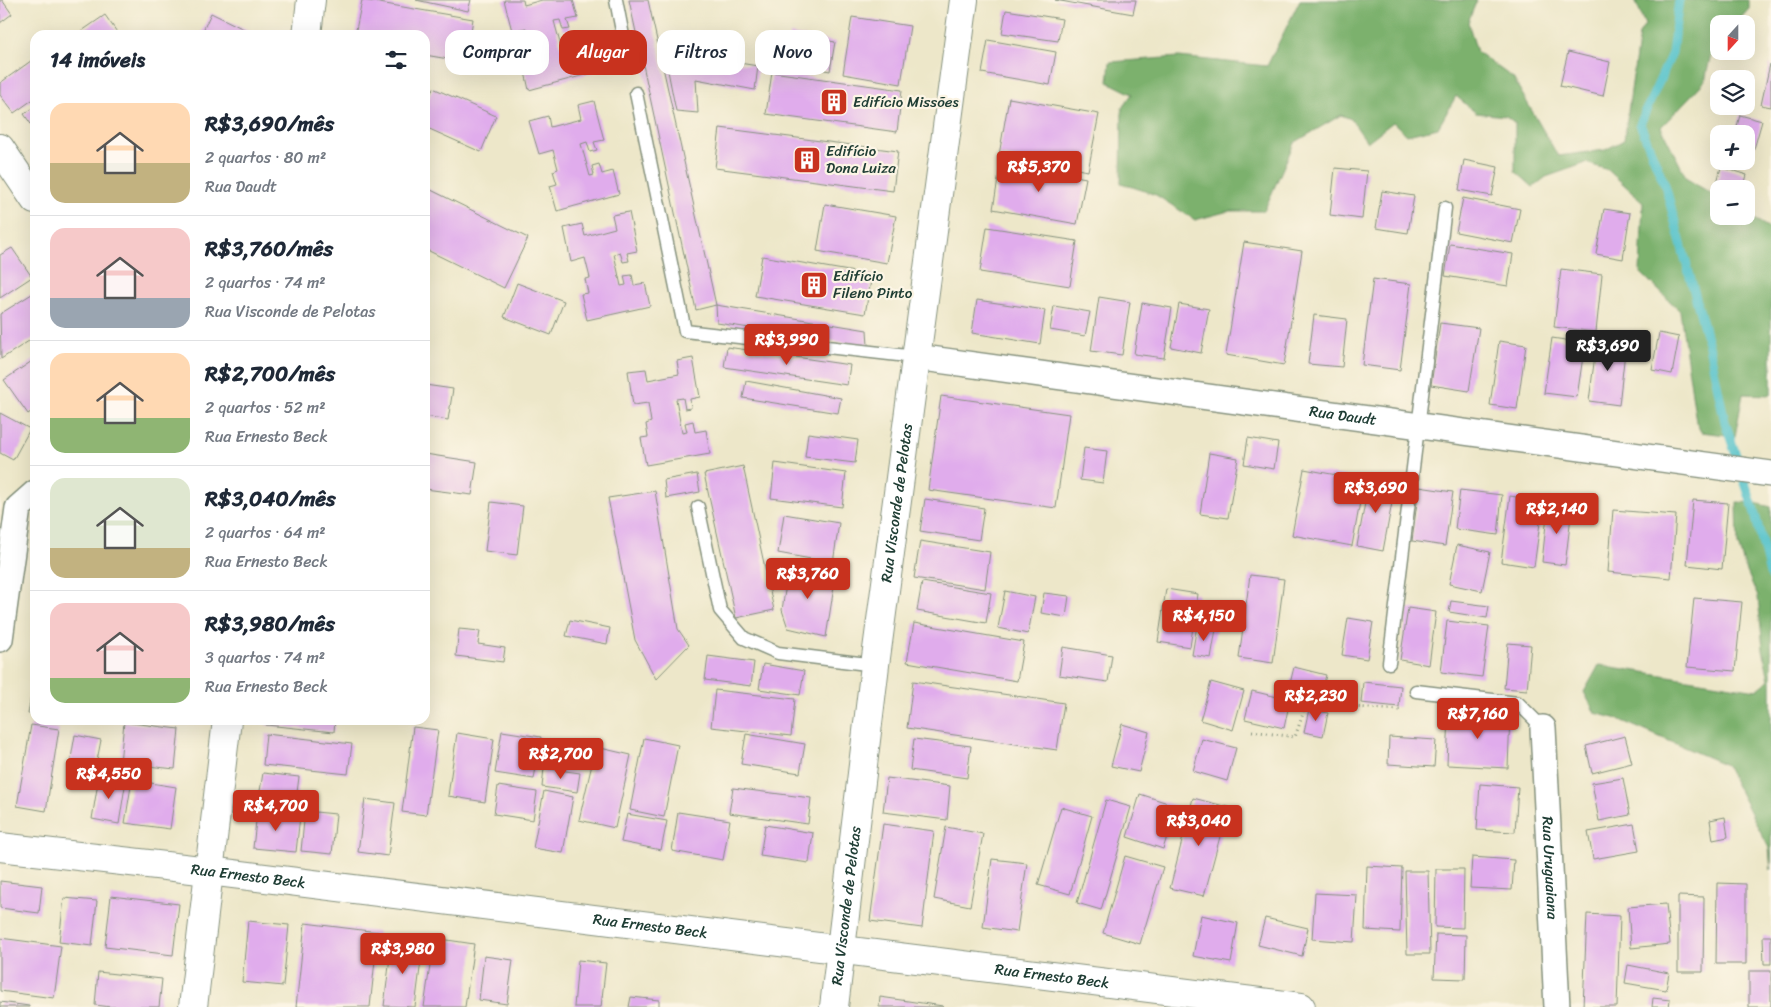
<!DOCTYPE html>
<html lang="pt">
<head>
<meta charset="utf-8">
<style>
  :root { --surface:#fff; --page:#f2f2f3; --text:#1f2937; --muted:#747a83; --line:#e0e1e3; --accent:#c8321e }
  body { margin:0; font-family:Sriracha,sans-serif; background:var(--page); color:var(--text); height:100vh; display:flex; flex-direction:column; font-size:19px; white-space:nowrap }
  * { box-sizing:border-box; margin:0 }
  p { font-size:16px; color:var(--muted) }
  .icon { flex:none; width:28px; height:28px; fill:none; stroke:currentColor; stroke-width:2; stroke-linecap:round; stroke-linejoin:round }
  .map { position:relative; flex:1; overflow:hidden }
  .panel { position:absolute; left:30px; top:30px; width:400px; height:695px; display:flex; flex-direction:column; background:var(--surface); border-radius:15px; box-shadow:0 5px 20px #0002 }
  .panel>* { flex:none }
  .banner { position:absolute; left:445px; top:30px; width:475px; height:45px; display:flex; gap:10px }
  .needle { width:32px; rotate:201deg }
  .tools { position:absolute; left:1710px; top:15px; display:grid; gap:10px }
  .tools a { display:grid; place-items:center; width:45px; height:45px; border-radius:10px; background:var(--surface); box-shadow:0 5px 20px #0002; font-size:25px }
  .price { position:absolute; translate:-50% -42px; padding:0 11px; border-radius:5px; background:var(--accent); color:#fff; font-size:16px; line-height:32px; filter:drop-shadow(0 1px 2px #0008) }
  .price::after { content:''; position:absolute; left:50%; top:30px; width:15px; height:11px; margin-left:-8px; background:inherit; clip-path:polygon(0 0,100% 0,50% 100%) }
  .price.current { background:#222; color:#fff }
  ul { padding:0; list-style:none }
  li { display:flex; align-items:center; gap:15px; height:125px; padding:0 20px }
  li+li { border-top:1px solid var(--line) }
  li span { display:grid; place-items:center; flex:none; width:140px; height:100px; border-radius:15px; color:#555 }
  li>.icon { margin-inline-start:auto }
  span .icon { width:60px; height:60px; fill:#fffc; stroke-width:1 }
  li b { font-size:21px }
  h2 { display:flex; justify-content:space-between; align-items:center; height:60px; padding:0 20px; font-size:21px }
  .pill { padding:0 18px; border-radius:15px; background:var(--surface); box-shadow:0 5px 20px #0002; font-size:18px; line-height:45px }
  .pill.current { background:var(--accent); color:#fff }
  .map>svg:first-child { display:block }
</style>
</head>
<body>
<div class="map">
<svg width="1771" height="1007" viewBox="0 0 1771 1007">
  <rect width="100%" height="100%" fill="#fcf5e5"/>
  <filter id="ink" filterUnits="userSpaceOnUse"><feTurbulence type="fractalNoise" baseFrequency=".02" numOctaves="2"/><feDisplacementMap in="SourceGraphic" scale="10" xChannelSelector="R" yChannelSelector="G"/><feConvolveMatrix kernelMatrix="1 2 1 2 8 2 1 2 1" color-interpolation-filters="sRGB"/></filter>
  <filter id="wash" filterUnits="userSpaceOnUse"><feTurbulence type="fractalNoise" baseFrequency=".0096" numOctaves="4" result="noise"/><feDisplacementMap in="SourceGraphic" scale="20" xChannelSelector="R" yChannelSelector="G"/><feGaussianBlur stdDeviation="1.12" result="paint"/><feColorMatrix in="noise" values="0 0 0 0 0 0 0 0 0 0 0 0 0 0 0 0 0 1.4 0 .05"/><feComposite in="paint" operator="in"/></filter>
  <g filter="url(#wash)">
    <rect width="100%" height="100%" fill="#ede7c9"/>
    <g fill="#7cb16d" stroke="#4e7750">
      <path d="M1300 0H1477L1468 22 1477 52 1513 78 1558 156 1605 150 1624 140 1639 34 1645 25 1635 0H1749V9L1735 24H1719V41L1712 49 1705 81 1661 127 1687 179 1719 198V216H1746V214L1771 229V395L1743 394 1735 436 1701 432 1696 422 1680 311 1640 272 1643 202 1608 170 1586 163 1546 177 1533 187 1515 171V123L1506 116 1476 113 1456 96 1438 128 1407 135 1393 122 1367 142 1351 119 1341 115 1294 143 1264 211H1229L1195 220 1156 195 1121 183 1122 108 1132 94 1108 82 1110 62 1179 57 1267 66Z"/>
      <path d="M1737 502 1755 503 1771 507V870L1769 848 1726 765 1615 718 1595 713 1584 692 1599 665 1757 690 1769 680 1763 649 1758 597 1745 567 1738 545Z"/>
    </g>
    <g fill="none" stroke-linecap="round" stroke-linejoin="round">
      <path stroke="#54c2ca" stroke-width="9" d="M1679 0 1672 53 1640 124 1665 185 1709 346 1725 422 1754 510 1771 578"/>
    </g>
    <g id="blocks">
      <g fill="#e0acec">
        <path d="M0 0H2L12 14 0 23Z"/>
        <path d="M362 0 473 19 466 62 425 55V35H355Z"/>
        <path d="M416 0H471L468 11Z"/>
        <path d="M504 0H523L524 5 542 0H573L578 18 567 20 570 29 563 30 560 20 554 21 563 54 568 53 565 44 572 42 575 52 586 50 592 73 529 90 523 63 530 62 526 48 531 47 526 28 512 31Z"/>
        <path d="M629 0H648L716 305 696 310Z"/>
        <path d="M1055 0H1136L1133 14Z"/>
        <path d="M1006 10 1062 19 1058 41 1002 33Z"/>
        <path d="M211 13 256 35H201Z"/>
        <path d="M105 15 119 35H76Z"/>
        <path d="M852 17 910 26 901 84 843 74Z"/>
        <path d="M790 34 835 42 830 71 785 63Z"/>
        <path d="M988 40 1056 52 1050 85 982 73Z"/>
        <path d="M664 51 758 66 755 90 696 79 698 113 676 111Z"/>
        <path d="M1568 52 1610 62 1603 96 1560 86Z"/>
        <path d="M35 58V98L14 113 0 95V83Z"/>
        <path d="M1770 64 1771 65V107L1761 105Z"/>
        <path d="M772 72 902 90 897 132 766 114Z"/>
        <path d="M433 88 496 116 481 152 425 127V106Z"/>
        <path d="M1009 98 1099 114 1088 171 999 155Z"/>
        <path d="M594 101 604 140 594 142 597 150 590 152 587 142 581 144 590 176 594 175 592 166 599 164 602 174 613 171 619 194 557 211 550 186 557 184 553 171 558 169 553 150 539 154 529 121 548 116 550 127 581 119 578 105Z"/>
        <path d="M35 107V130L24 114Z"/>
        <path d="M1740 115 1762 121 1750 163 1746 162V134H1735Z"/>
        <path d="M720 128 898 151 893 191 715 168Z"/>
        <path d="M1464 160 1498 167 1492 196 1459 190Z"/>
        <path d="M1001 162 1086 178 1077 224 993 209Z"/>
        <path d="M1721 167 1747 175 1743 189H1719V192L1715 191Z"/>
        <path d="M1335 168 1367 171 1362 219 1330 215Z"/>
        <path d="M425 187 528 238 504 288 425 249Z"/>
        <path d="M1382 191 1414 196 1408 233 1376 228Z"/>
        <path d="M1463 198 1520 209 1513 243 1456 232Z"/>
        <path d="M825 204 896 216 887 263 817 251Z"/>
        <path d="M1604 209 1630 213 1623 259 1596 254Z"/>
        <path d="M629 212 637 251 627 253 629 261 623 262 620 252 614 254 621 286 626 285 624 276 632 275 634 285 645 283 650 306 587 320 581 294 588 293 585 279 590 278 585 258 571 262 564 228 582 224 585 236 615 228 612 215Z"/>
        <path d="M987 227 1077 241 1070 286 980 272Z"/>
        <path d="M1244 242 1302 251 1284 365 1226 355Z"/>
        <path d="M1450 244 1513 254 1508 286 1445 276Z"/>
        <path d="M12 248 32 277 0 298V255Z"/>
        <path d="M762 256 872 275 865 314 755 296Z"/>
        <path d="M1561 269 1602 274 1596 332 1554 327Z"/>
        <path d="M1373 279 1411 284 1400 370 1362 365Z"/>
        <path d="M517 283 564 301 551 335 504 317Z"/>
        <path d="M35 292V337L1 359 0 314Z"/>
        <path d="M1099 297 1130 302 1122 355 1091 351Z"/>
        <path d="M977 300 1045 310 1040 344 972 333Z"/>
        <path d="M1142 303 1172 308 1164 358 1134 354Z"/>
        <path d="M1179 304 1209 309 1201 353 1171 347Z"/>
        <path d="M716 305 867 330 868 346 717 323Z"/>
        <path d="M1054 306 1090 312 1085 336 1050 330Z"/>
        <path d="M1314 315 1347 319 1342 367 1308 364Z"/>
        <path d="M1440 323 1479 328 1469 391 1431 385Z"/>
        <path d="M1659 333 1679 337 1672 374 1652 370Z"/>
        <path d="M1552 338 1585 343 1577 397 1544 393Z"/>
        <path d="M1597 340 1626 343 1619 405 1589 401Z"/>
        <path d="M1499 341 1526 345 1517 409 1490 405Z"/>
        <path d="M727 347 850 365 847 385 724 367Z"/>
        <path d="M693 358 700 397 690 399 691 408 685 409 683 398 676 399 682 433 687 432 685 423 693 421 695 432 706 430 710 454 646 465 641 438 648 437 646 424 651 422 648 403 633 405 628 371 646 369 648 380 679 374 677 361Z"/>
        <path d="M35 359V409L28 414 4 380Z"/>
        <path d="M746 381 841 398 838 413 743 398Z"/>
        <path d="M425 385 453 389 448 420 425 416Z"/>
        <path d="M941 396 1069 414 1056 508 928 490Z"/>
        <path d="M0 413 30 429 13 460 0 453Z"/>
        <path d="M808 433 858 440 855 463 805 457Z"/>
        <path d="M1248 438 1278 443 1274 469 1244 464Z"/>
        <path d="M1084 448 1107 451 1103 483 1080 480Z"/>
        <path d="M1209 453 1238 458 1228 518 1200 514Z"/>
        <path d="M425 454 477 462 472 495 425 489Z"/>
        <path d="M775 463 846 473 842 507 771 498Z"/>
        <path d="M743 466 774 610 736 618 704 474Z"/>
        <path d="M1304 469 1364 480 1352 546 1292 535Z"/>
        <path d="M697 474 700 492 666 498 664 480Z"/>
        <path d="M1370 476 1396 481 1383 551 1357 546Z"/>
        <path d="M1419 487 1453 492 1445 546 1412 541Z"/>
        <path d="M1460 490 1502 495 1498 535 1455 529Z"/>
        <path d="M655 491 678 629 689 645 656 679 635 640 608 498Z"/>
        <path d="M1510 496 1543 501 1534 567 1501 562Z"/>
        <path d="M925 499 984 508 979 540 920 531Z"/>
        <path d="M1693 500 1728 503 1722 569 1687 565Z"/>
        <path d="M491 502 523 506 517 555 485 551Z"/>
        <path d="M1548 505 1572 508 1565 565 1542 562Z"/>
        <path d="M1613 510 1676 515 1671 578 1608 572Z"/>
        <path d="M784 514 839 523 833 563 778 553Z"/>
        <path d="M920 541 990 552 985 589 914 578Z"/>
        <path d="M1457 545 1490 552 1482 591 1449 584Z"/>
        <path d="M789 565 836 574 826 637 788 628 782 610Z"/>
        <path d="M1250 575 1284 579 1273 663 1239 658Z"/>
        <path d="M922 582 991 593 986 623 917 611Z"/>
        <path d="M1166 589 1198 594 1190 647 1158 642Z"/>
        <path d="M1005 591 1035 597 1028 634 998 628Z"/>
        <path d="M1044 593 1069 596 1066 617 1041 613Z"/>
        <path d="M1694 598 1742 602 1735 671 1687 667Z"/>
        <path d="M1451 601 1489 606 1487 618 1449 612Z"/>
        <path d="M1408 608 1436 612 1429 665 1400 660Z"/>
        <path d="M1348 618 1373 622 1367 659 1342 655Z"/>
        <path d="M570 620 610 628 607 644 566 636Z"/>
        <path d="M1447 621 1489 626 1482 677 1441 672Z"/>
        <path d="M914 623 1024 642 1017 681 907 662Z"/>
        <path d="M1197 625 1216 629 1211 658 1192 655Z"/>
        <path d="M459 629 480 631 478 644 505 648 503 662 456 656Z"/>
        <path d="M1508 643 1531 645 1527 690 1504 688Z"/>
        <path d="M1063 647 1112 655 1108 682 1059 675Z"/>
        <path d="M708 656 754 662 751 686 705 680Z"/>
        <path d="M763 664 804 671 800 695 759 689Z"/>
        <path d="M1294 667 1326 675 1320 699 1288 692Z"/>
        <path d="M34 677H35V715L28 714Z"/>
        <path d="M913 681 1064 703 1057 750 907 728Z"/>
        <path d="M1211 682 1244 691 1233 730 1200 720Z"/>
        <path d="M1363 682 1401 686 1399 707 1361 703Z"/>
        <path d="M715 690 795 699 791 736 711 727Z"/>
        <path d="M1252 691 1290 700 1284 728 1245 719Z"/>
        <path d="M1309 709 1328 713 1323 736 1304 732Z"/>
        <path d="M1449 712 1510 715 1508 768 1447 765Z"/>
        <path d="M152 720H187V725Z"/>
        <path d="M266 720H335L334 732 266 725Z"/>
        <path d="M124 722 179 729 175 769 120 763Z"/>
        <path d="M1122 724 1149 732 1139 772 1111 766Z"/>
        <path d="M31 725 59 729 46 811 17 806Z"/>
        <path d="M413 727 438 730 426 815 402 812Z"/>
        <path d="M502 731 541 737 534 779 495 773Z"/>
        <path d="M457 733 494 739 485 802 448 796Z"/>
        <path d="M266 734 352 744 348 774 263 765Z"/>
        <path d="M746 734 805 744 800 773 741 764Z"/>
        <path d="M75 735 101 740 93 781 68 776Z"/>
        <path d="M1625 736 1632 763 1592 773 1586 746Z"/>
        <path d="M1389 737 1436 740 1434 767 1388 764Z"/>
        <path d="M644 738 678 745 664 817 630 810Z"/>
        <path d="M914 739 971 746 967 778 910 770Z"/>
        <path d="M1202 739 1236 748 1227 781 1193 771Z"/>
        <path d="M596 747 631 755 615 828 579 820Z"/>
        <path d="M544 768 580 773 577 792 542 787Z"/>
        <path d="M263 773 299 777 295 808 258 803Z"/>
        <path d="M99 776 126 780 119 824 92 819Z"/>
        <path d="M887 778 950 786 947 820 883 812Z"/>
        <path d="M1623 778 1630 815 1599 821 1592 783Z"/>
        <path d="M132 780 176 787 170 829 125 823Z"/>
        <path d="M1480 784 1518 787 1515 832 1477 830Z"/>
        <path d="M498 786 537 792 533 820 494 814Z"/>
        <path d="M733 788 811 798 808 824 729 813Z"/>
        <path d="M544 791 573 797 563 853 533 848Z"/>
        <path d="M1140 794 1177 806 1163 849 1127 837Z"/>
        <path d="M1193 798 1228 807 1204 896 1170 888Z"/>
        <path d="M365 799 395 803 388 856 358 852Z"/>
        <path d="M1106 800 1131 807 1101 910 1077 903Z"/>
        <path d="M1061 807 1092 816 1070 894 1038 885Z"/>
        <path d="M305 811 336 814 332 854 301 851Z"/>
        <path d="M257 812 300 816 296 852 253 848Z"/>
        <path d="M678 812 730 820 723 860 672 851Z"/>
        <path d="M627 814 667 821 661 850 621 842Z"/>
        <path d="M1725 817 1728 837 1713 840 1710 820Z"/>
        <path d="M883 824 934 831 922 928 870 921Z"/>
        <path d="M1634 824 1639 851 1593 859 1588 832Z"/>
        <path d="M765 825 813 833 809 863 760 856Z"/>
        <path d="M946 827 983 834 970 906 934 899Z"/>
        <path d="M1125 856 1163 867 1140 944 1103 933Z"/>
        <path d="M1472 857 1514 860 1512 890 1470 888Z"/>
        <path d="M992 859 1027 863 1017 932 983 927Z"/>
        <path d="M1367 866 1402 868 1400 932 1365 930Z"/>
        <path d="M1436 869H1464L1463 928 1435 927Z"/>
        <path d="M1405 871H1428L1430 954H1407Z"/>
        <path d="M0 881 42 886 39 913 0 908Z"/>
        <path d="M1717 883 1746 884V964H1716Z"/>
        <path d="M1315 893 1357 895 1354 942 1312 939Z"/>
        <path d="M111 896 179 904 173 955 105 947Z"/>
        <path d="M1678 896 1704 897 1703 972H1678Z"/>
        <path d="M64 898 97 901 92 946 59 942Z"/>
        <path d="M1666 904 1670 944 1631 948 1628 907Z"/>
        <path d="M1587 914 1620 916 1617 1007H1583Z"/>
        <path d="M1201 915 1238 923 1231 963 1193 956Z"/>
        <path d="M1265 918 1308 928 1302 956 1258 945Z"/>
        <path d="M248 921 289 925 283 986 242 982Z"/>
        <path d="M305 923 378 932 370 1007H296Z"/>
        <path d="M1436 934 1466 935 1465 979 1434 978Z"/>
        <path d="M1763 936H1771V964H1764Z"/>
        <path d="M0 938 61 946 54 998 0 991Z"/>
        <path d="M434 938 474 944 465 1007H424Z"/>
        <path d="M392 941 423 945 415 1007 384 1006Z"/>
        <path d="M484 956 513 960 507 1004 479 1000Z"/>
        <path d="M578 960 606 963 601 1007H574Z"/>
        <path d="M1628 965 1669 973 1666 990 1625 983Z"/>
        <rect x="1749" y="971" width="22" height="36"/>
        <path d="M98 972 162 979 159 1007H111L95 1005Z"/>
        <path d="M631 997 659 1000V1007H629Z"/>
        <path d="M880 997 943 1006V1007H879Z"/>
        <path d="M1653 998 1670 1000 1669 1007H1652Z"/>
        <path d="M0 1002 29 1006V1007H0Z"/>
      </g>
    </g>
  </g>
  <g filter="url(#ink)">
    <use href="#blocks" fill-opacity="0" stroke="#86927e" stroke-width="1"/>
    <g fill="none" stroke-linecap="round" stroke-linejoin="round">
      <g stroke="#86927e" stroke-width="15">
        <g id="service">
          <path d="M616 0 625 46"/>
          <path d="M636 93 685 331 916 357"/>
          <path d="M698 507 720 610 744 638 778 653 875 665"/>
          <path d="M1389 663 1445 208"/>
          <path d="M1416 691 1518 703 1543 728"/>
        </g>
      </g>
      <g stroke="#86927e" stroke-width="28">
        <g id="minor">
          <path id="s1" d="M916 357 1771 474"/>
          <path d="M0 639 18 508 35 493"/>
          <path id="s2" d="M1543 728 1557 1007"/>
        </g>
      </g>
      <g stroke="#86927e" stroke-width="30">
        <g id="tertiary">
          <path d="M307 35 311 0"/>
          <path d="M0 148 35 200"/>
          <path id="s3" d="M0 847 209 871 1301 1007"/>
          <path d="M193 1007 227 720"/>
          <path id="s4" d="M834 1007 875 665 964 0"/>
        </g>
      </g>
      <path stroke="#86927e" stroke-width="3" stroke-dasharray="1 4" stroke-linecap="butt" d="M1252 731 1295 737 1306 705H1320L1400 710 1402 708"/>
      <use href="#service" stroke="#fff" stroke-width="12"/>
      <use href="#minor" stroke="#fff" stroke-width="25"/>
      <use href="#tertiary" stroke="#fff" stroke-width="28"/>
    </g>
  </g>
  <defs>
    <g id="building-square" transform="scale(1.4375)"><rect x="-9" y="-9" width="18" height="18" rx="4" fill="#c8321e" stroke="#fcf5e5"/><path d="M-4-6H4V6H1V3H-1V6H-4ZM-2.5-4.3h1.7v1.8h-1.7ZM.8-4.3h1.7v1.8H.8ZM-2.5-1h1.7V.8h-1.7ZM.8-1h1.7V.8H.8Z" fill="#fff"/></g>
  </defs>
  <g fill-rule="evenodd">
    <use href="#building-square" x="834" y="102"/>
    <use href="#building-square" x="807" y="160"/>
    <use href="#building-square" x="814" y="285"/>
  </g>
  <g text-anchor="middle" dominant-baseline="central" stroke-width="4.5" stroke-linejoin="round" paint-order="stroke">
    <g font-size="15" fill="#1f3d34" stroke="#fcf5e5" text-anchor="start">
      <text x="853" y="102">Edifício Missões</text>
      <text x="826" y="151">Edifício<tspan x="826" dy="17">Dona Luiza</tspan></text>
      <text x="833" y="276">Edifício<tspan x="833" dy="17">Fileno Pinto</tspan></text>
    </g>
    <g font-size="15" fill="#1f3d34" stroke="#fcf5e5">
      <text stroke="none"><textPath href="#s1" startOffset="431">Rua Daudt</textPath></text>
      <text stroke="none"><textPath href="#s4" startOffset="508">Rua Visconde de Pelotas</textPath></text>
      <text stroke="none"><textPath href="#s2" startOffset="140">Rua Uruguaiana</textPath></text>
      <text stroke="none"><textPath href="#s3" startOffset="250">Rua Ernesto Beck</textPath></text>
      <text stroke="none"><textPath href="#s4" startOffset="102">Rua Visconde de Pelotas</textPath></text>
      <text stroke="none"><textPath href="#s3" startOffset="655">Rua Ernesto Beck</textPath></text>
      <text stroke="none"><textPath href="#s3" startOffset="1060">Rua Ernesto Beck</textPath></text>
    </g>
  </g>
</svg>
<div class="tools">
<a><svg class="needle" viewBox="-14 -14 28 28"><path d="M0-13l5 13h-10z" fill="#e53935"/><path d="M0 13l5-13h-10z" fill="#747a83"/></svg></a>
<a><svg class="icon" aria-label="layers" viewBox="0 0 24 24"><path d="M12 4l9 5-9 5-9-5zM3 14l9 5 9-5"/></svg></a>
<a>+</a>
<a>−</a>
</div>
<b class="price" style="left:1039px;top:193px">R$5,370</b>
<b class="price" style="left:787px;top:366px">R$3,990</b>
<b class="price current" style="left:1608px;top:372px">R$3,690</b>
<b class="price" style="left:1376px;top:514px">R$3,690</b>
<b class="price" style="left:1557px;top:535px">R$2,140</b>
<b class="price" style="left:808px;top:600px">R$3,760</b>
<b class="price" style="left:1204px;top:642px">R$4,150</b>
<b class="price" style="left:1316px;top:722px">R$2,230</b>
<b class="price" style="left:1478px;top:740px">R$7,160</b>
<b class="price" style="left:561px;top:780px">R$2,700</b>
<b class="price" style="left:109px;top:800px">R$4,550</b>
<b class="price" style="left:276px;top:832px">R$4,700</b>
<b class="price" style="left:1199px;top:847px">R$3,040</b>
<b class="price" style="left:403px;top:975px">R$3,980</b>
<div class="banner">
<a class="pill">Comprar</a>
<a class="pill current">Alugar</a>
<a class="pill">Filtros</a>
<a class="pill">Novo</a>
</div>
<section class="panel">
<h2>14 imóveis<svg class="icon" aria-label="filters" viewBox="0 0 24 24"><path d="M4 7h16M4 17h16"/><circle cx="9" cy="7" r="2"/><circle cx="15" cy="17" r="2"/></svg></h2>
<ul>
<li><span style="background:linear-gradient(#ffd9b3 60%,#c2b280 0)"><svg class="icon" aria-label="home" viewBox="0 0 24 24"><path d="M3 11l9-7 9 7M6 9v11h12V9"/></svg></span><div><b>R$3,690/mês</b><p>2 quartos · 80 m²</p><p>Rua Daudt</p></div></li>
<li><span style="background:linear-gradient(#f6c9c9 70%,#9aa5b1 0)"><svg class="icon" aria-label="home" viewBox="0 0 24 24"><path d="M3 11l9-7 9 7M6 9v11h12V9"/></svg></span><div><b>R$3,760/mês</b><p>2 quartos · 74 m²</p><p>Rua Visconde de Pelotas</p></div></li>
<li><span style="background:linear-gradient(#ffd9b3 65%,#8fb573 0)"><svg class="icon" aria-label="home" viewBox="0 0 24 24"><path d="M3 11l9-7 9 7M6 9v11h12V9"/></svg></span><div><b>R$2,700/mês</b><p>2 quartos · 52 m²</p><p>Rua Ernesto Beck</p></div></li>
<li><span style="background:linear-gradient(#dfe7d0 70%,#c2b280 0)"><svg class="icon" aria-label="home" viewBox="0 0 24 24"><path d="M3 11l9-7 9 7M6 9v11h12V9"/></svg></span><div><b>R$3,040/mês</b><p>2 quartos · 64 m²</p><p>Rua Ernesto Beck</p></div></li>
<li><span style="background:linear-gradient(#f6c9c9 75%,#8fb573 0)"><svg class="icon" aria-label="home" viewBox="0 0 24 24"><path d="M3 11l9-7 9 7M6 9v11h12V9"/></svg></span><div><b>R$3,980/mês</b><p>3 quartos · 74 m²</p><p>Rua Ernesto Beck</p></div></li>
</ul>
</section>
</div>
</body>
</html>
